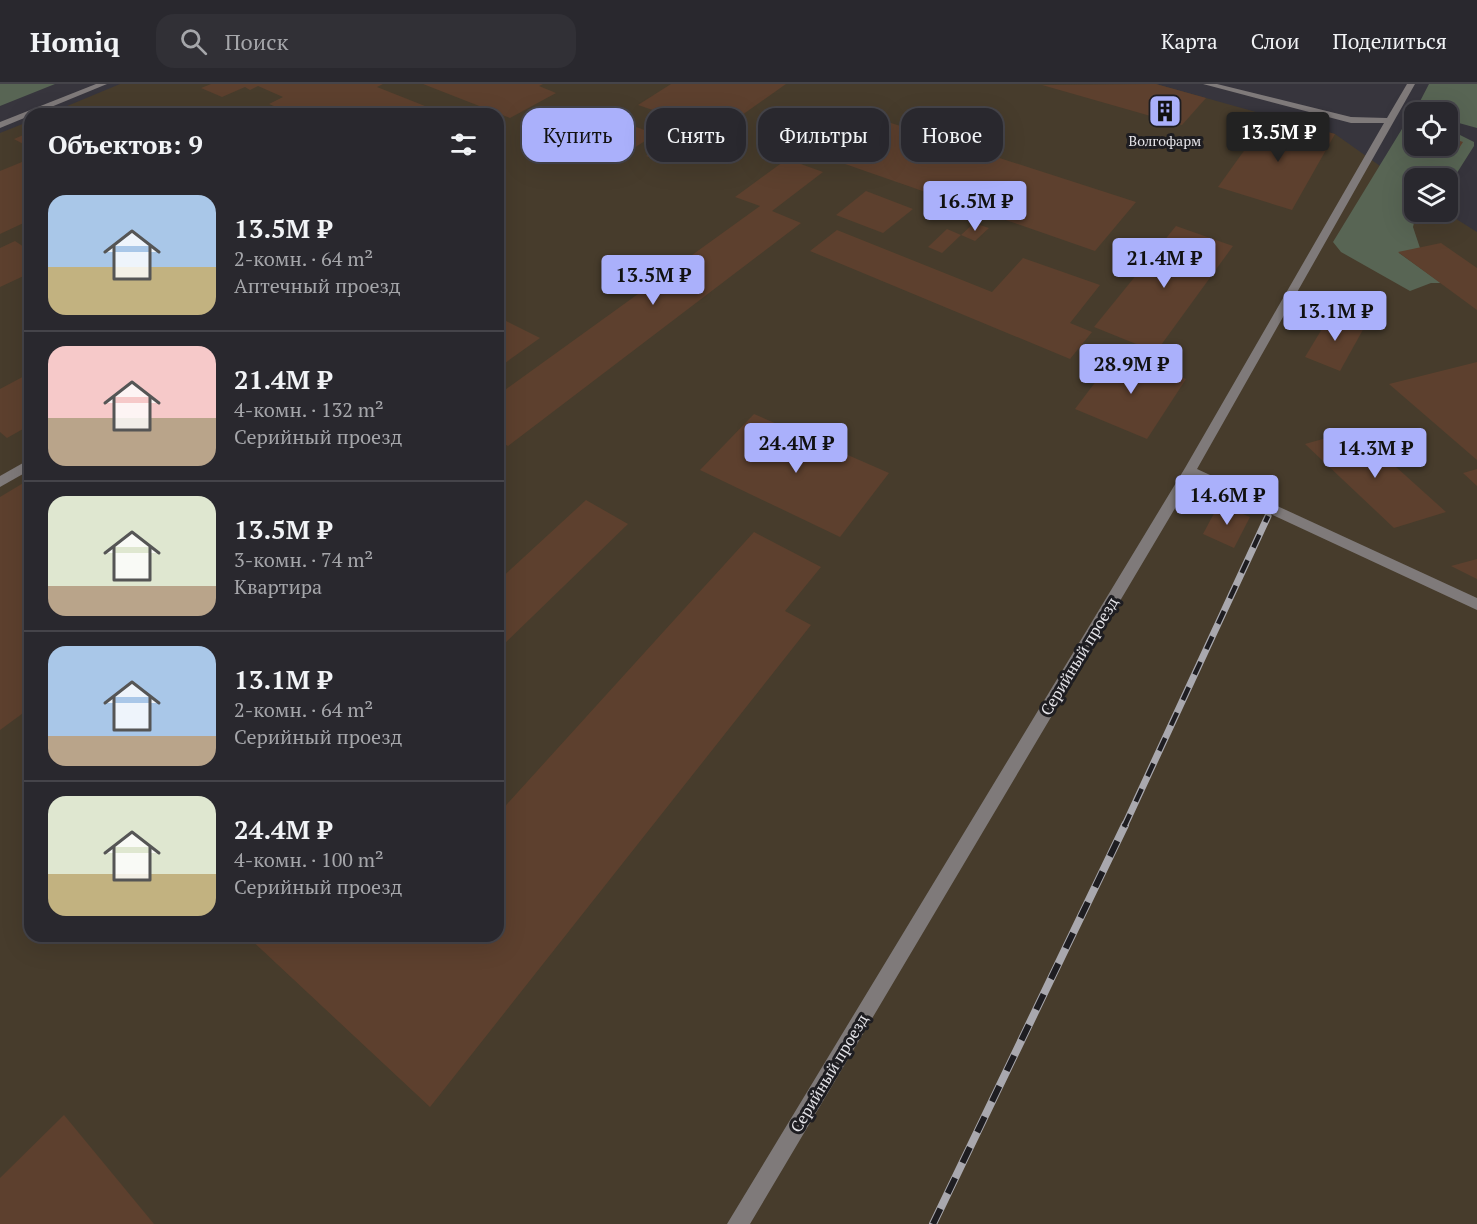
<!DOCTYPE html>
<html lang="ru">
<head>
<meta charset="utf-8">
<style>
  :root { --surface:#29282e; --page:#313036; --text:#f1f3f6; --muted:#a5a6aa; --line:#45444a; --accent:#aab0fb }
  body { margin:0; font-family:"PT Serif",serif; background:var(--page); color:var(--text); height:100vh; display:flex; flex-direction:column; font-size:22px; white-space:nowrap }
  * { box-sizing:border-box; margin:0 }
  p { font-size:20px; color:var(--muted) }
  .icon { flex:none; width:33px; height:33px; fill:none; stroke:currentColor; stroke-width:2; stroke-linecap:round; stroke-linejoin:round }
  .map { position:relative; flex:1; overflow:hidden }
  .panel { position:absolute; left:24px; top:24px; width:480px; height:834px; display:flex; flex-direction:column; background:var(--surface); border-radius:18px; box-shadow:0 6px 24px #0002,0 0 0 2px var(--line) }
  .panel>* { flex:none }
  .top-card { position:absolute; left:522px; top:24px; width:570px; height:54px; display:flex; gap:12px }
  .buttons { position:absolute; left:1404px; top:18px; display:grid; gap:12px }
  .buttons a { display:grid; place-items:center; width:54px; height:54px; border-radius:12px; background:var(--surface); box-shadow:0 6px 24px #0002,0 0 0 2px var(--line); font-size:30px }
  .price { position:absolute; translate:-50% -51px; padding:0 14px; border-radius:6px; background:var(--accent); color:#111; font-size:20px; line-height:39px; filter:drop-shadow(0 2px 3px #0008) }
  .price::after { content:''; position:absolute; left:50%; top:36px; width:18px; height:14px; margin-left:-9px; background:inherit; clip-path:polygon(0 0,100% 0,50% 100%) }
  .price.selected { background:#222; color:#fff }
  ul { padding:0; list-style:none }
  li { display:flex; align-items:center; gap:18px; height:150px; padding:0 24px }
  li+li { border-top:2px solid var(--line) }
  li span { display:grid; place-items:center; flex:none; width:168px; height:120px; border-radius:18px; color:#555 }
  li>.icon { margin-inline-start:auto }
  span .icon { width:72px; height:72px; fill:#fffc; stroke-width:1 }
  li b { font-size:26px }
  h2 { display:flex; justify-content:space-between; align-items:center; height:72px; padding:0 24px; font-size:26px }
  .tag { padding:0 21px; border-radius:18px; background:var(--surface); box-shadow:0 6px 24px #0002,0 0 0 2px var(--line); font-size:21px; line-height:54px }
  .tag.selected { background:var(--accent); color:#111 }
  header { display:flex; align-items:center; gap:36px; box-sizing:border-box; height:84px; padding:0 30px; background:var(--surface); border-bottom:2px solid var(--line) }
  header strong { font-size:28px }
  nav { display:flex; gap:33px; margin-inline-start:auto; font-size:21px }
  .search { width:420px; height:54px; background:var(--page); display:flex; align-items:center; gap:15px; box-sizing:border-box; padding:0 21px; border-radius:18px; color:var(--muted); font-size:22px }
  .map>svg:first-child { display:block }
</style>
</head>
<body>
<header>
<strong>Homiq</strong>
<div class="search"><svg class="icon" aria-label="search" viewBox="0 0 24 24"><circle cx="10" cy="10" r="6"/><path d="M15 15l6 6"/></svg>Поиск</div>
<nav><a>Карта</a><a>Слои</a><a>Поделиться</a></nav>
</header>
<div class="map">
<svg width="1477" height="1140" viewBox="0 0 1477 1140">
  <rect width="100%" height="100%" fill="#37353d"/>
  <path fill="#473c2c" d="M120 0H1156L1335 50 1414 106V128H1445L1477 148V1140H0V49L30 37V852H498V30H48Z"/>
  <g fill="#586554">
    <path d="M0 0H55L0 22Z"/>
    <path d="M1429 0H1477V44L1448 36V28H1422L1416 25Z"/>
    <path d="M1414 38V62H1448V45L1474 58V62L1448 103V94H1414V128H1431L1415 134 1413 143 1420 164 1399 169 1441 199H1431L1410 207 1341 168 1333 158 1405 40Z"/>
  </g>
  <g fill="#5d402e">
    <path d="M211 0H383L377 3 430 24 418 30H293L269 20 283 13 258 2 250 6 245 3 222 13 201 4Z"/>
    <path d="M423 0H543L539 2 556 9 510 34Z"/>
    <path d="M671 0H786L718 48 638 21Z"/>
    <path d="M1156 0 1206 14 1182 41 1042 1Z"/>
    <path d="M258 22 277 30H241Z"/>
    <path d="M854 27 1136 118 1095 167 802 65Z"/>
    <path d="M1269 32 1335 50 1292 126 1218 103Z"/>
    <path d="M619 37 656 50 626 69 589 55Z"/>
    <path d="M30 48V59L25 61 14 55Z"/>
    <path d="M1448 53 1463 58 1456 69 1438 64 1440 62H1448Z"/>
    <path d="M669 57 686 63 663 78 646 72Z"/>
    <path d="M787 75 823 88 772 127 801 139 508 362 498 356V311L760 122 735 113Z"/>
    <path d="M22 78 30 83V136L0 150V87Z"/>
    <path d="M866 107 913 125 883 149 836 131Z"/>
    <path d="M974 139 989 144 975 157 961 151Z"/>
    <path d="M1176 142 1233 162 1156 268 1094 243Z"/>
    <path d="M947 145 961 151 942 169 928 163Z"/>
    <path d="M837 146 992 208 1023 174 1100 201 1070 239 1092 248 1070 275 810 167Z"/>
    <path d="M15 157 27 165 30 163V189L0 203V164Z"/>
    <path d="M1441 159 1477 184V226L1398 168Z"/>
    <path d="M1331 230 1365 242 1340 287 1305 273Z"/>
    <path d="M498 233 540 254 498 284Z"/>
    <path d="M1118 268 1186 295 1147 355 1075 325Z"/>
    <path d="M1477 278V376L1389 300Z"/>
    <path d="M30 289V341L7 354 0 348V305Z"/>
    <path d="M754 330 889 389 840 453 700 386Z"/>
    <path d="M1355 346 1446 428 1394 444 1305 360Z"/>
    <path d="M1477 385V402L1463 389Z"/>
    <path d="M30 395V624L0 646V413Z"/>
    <path d="M586 416 628 440 498 566V497Z"/>
    <path d="M1219 420 1250 433 1234 464 1203 450Z"/>
    <path d="M754 448 821 483 785 527 811 541 430 1023 247 852H498V730Z"/>
    <path d="M1477 475V495L1451 482Z"/>
    <path d="M64 1031 154 1140H0V1094Z"/>
  </g>
  <g fill="none" stroke-linecap="round" stroke-linejoin="round">
    <g fill="#7f7a7a" fill-rule="evenodd">
      <path d="M96 0H107L0 44V38Z"/>
      <path d="M1203 0H1217L1351 33 1387 34 1407 0H1415L1197 385 1477 514V526L1193 394 750 1140H727L1185 384 1384 39H1351Z"/>
      <path d="M30 375V386L0 403V392Z"/>
    </g>
    <g stroke="#a9a8ae" stroke-width="7">
      <path id="rail-far1" d="M1124 743 1268 432"/>
    </g>
    <g stroke="#a9a8ae" stroke-width="8">
      <path id="rail" d="M933 1140 1125 741"/>
    </g>
    <use href="#rail-far1" stroke="#1e1d21" stroke-width="4.5" stroke-dasharray="14" stroke-linecap="butt"/>
    <use href="#rail" stroke="#1e1d21" stroke-width="6" stroke-dasharray="17" stroke-linecap="butt"/>
  </g>
  <defs>
    <g id="building-square" transform="scale(1.725)"><rect x="-9" y="-9" width="18" height="18" rx="4" fill="#aab0fb" stroke="#1e1d21"/><path d="M-4-6H4V6H1V3H-1V6H-4ZM-2.5-4.3h1.7v1.8h-1.7ZM.8-4.3h1.7v1.8H.8ZM-2.5-1h1.7V.8h-1.7ZM.8-1h1.7V.8H.8Z" fill="#111"/></g>
  </defs>
  <g fill-rule="evenodd">
    <use href="#building-square" x="1165" y="27"/>
  </g>
  <g text-anchor="middle" dominant-baseline="central" stroke-width="6" stroke-linejoin="round" paint-order="stroke">
    <g font-size="14" fill="#e5e4e9" stroke="#1e1d21">
      <text x="1165" y="56">Волгофарм</text>
    </g>
    <g font-size="16" fill="#e5e4e9" stroke="#1e1d21">
      <text transform="translate(1079 572) rotate(-59)">Серийный проезд</text>
      <text transform="translate(829 989) rotate(-59)">Серийный проезд</text>
    </g>
  </g>
</svg>
<div class="buttons">
<a><svg class="icon" aria-label="locate" viewBox="0 0 24 24"><circle cx="12" cy="12" r="6"/><path d="M12 2v4M12 18v4M2 12h4M18 12h4"/></svg></a>
<a><svg class="icon" aria-label="layers" viewBox="0 0 24 24"><path d="M12 4l9 5-9 5-9-5zM3 14l9 5 9-5"/></svg></a>
</div>
<b class="price selected" style="left:1278px;top:79px">13.5M ₽</b>
<b class="price" style="left:975px;top:148px">16.5M ₽</b>
<b class="price" style="left:1164px;top:205px">21.4M ₽</b>
<b class="price" style="left:653px;top:222px">13.5M ₽</b>
<b class="price" style="left:1335px;top:258px">13.1M ₽</b>
<b class="price" style="left:1131px;top:311px">28.9M ₽</b>
<b class="price" style="left:796px;top:390px">24.4M ₽</b>
<b class="price" style="left:1375px;top:395px">14.3M ₽</b>
<b class="price" style="left:1227px;top:442px">14.6M ₽</b>
<div class="top-card">
<a class="tag selected">Купить</a>
<a class="tag">Снять</a>
<a class="tag">Фильтры</a>
<a class="tag">Новое</a>
</div>
<section class="panel">
<h2>Объектов: 9<svg class="icon" aria-label="filters" viewBox="0 0 24 24"><path d="M4 7h16M4 17h16"/><circle cx="9" cy="7" r="2"/><circle cx="15" cy="17" r="2"/></svg></h2>
<ul>
<li><span style="background:linear-gradient(#a9c7e8 60%,#c2b280 0)"><svg class="icon" aria-label="home" viewBox="0 0 24 24"><path d="M3 11l9-7 9 7M6 9v11h12V9"/></svg></span><div><b>13.5M ₽</b><p>2-комн. · 64 m²</p><p>Аптечный проезд</p></div></li>
<li><span style="background:linear-gradient(#f6c9c9 60%,#b9a48a 0)"><svg class="icon" aria-label="home" viewBox="0 0 24 24"><path d="M3 11l9-7 9 7M6 9v11h12V9"/></svg></span><div><b>21.4M ₽</b><p>4-комн. · 132 m²</p><p>Серийный проезд</p></div></li>
<li><span style="background:linear-gradient(#dfe7d0 75%,#b9a48a 0)"><svg class="icon" aria-label="home" viewBox="0 0 24 24"><path d="M3 11l9-7 9 7M6 9v11h12V9"/></svg></span><div><b>13.5M ₽</b><p>3-комн. · 74 m²</p><p>Квартира</p></div></li>
<li><span style="background:linear-gradient(#a9c7e8 75%,#b9a48a 0)"><svg class="icon" aria-label="home" viewBox="0 0 24 24"><path d="M3 11l9-7 9 7M6 9v11h12V9"/></svg></span><div><b>13.1M ₽</b><p>2-комн. · 64 m²</p><p>Серийный проезд</p></div></li>
<li><span style="background:linear-gradient(#dfe7d0 65%,#c2b280 0)"><svg class="icon" aria-label="home" viewBox="0 0 24 24"><path d="M3 11l9-7 9 7M6 9v11h12V9"/></svg></span><div><b>24.4M ₽</b><p>4-комн. · 100 m²</p><p>Серийный проезд</p></div></li>
</ul>
</section>
</div>
</body>
</html>
